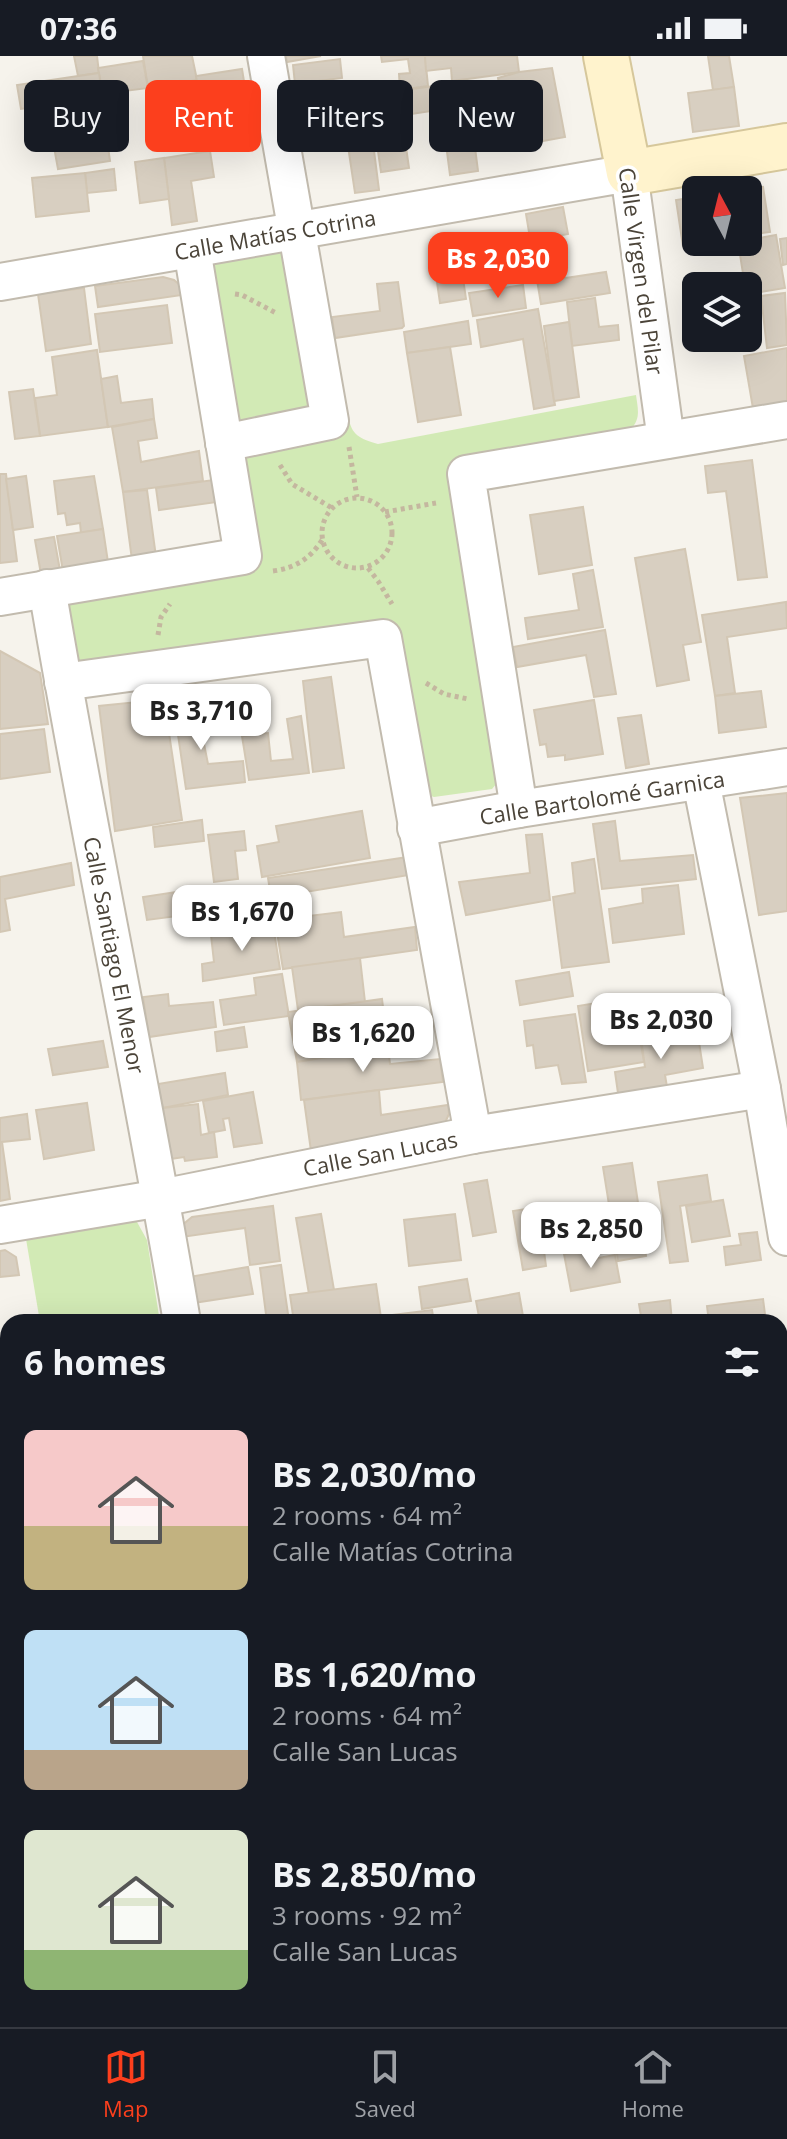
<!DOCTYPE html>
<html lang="en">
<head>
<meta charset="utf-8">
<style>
  :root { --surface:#171b24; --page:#20242c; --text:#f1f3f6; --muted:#9ea1a6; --line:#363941; --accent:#fc3f1d }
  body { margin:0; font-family:"Open Sans",sans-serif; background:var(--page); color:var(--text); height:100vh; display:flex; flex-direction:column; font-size:30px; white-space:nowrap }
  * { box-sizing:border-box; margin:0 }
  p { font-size:26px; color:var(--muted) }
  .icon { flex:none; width:44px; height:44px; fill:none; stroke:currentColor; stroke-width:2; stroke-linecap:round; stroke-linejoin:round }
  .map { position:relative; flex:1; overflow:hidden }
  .details { position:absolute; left:0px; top:1258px; width:788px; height:714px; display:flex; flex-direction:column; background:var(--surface); border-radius:24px 24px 0 0; box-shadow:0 8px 32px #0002 }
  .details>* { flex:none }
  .top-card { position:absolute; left:24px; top:24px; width:740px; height:72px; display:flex; gap:16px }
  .needle { width:52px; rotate:353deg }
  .controls { position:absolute; left:682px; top:120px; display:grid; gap:16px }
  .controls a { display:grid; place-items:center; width:80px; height:80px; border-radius:12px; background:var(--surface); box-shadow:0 8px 32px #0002; font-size:40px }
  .price { position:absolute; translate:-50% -68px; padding:0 18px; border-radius:16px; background:#fff; color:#222; font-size:26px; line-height:52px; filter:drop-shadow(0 2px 4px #0008) }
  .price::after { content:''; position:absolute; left:50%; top:48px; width:24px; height:18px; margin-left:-12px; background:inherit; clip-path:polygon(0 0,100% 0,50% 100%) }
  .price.current { background:var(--accent); color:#fff }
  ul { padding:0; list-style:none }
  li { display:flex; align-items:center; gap:24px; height:200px; padding:0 24px }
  li span { display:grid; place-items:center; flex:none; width:224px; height:160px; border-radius:12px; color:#555 }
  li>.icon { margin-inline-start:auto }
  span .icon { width:96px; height:96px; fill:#fffc; stroke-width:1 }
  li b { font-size:34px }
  h2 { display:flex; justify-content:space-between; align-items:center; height:96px; padding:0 24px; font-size:34px }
  .chip { padding:0 28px; border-radius:12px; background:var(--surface); box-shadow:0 8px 32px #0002; font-size:28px; line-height:72px }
  .chip.current { background:var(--accent); color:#fff }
  .status { display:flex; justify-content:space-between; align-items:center; height:56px; padding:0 40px; background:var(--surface); direction:ltr }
  .status svg { height:22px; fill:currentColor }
  .tab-bar { display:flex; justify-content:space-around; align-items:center; height:112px; border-top:2px solid var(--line); background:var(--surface); font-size:22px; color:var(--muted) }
  .tab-bar a { display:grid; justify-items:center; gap:4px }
  .tab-bar .current { color:var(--accent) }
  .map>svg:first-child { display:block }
</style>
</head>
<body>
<div class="status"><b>07:36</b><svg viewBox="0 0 49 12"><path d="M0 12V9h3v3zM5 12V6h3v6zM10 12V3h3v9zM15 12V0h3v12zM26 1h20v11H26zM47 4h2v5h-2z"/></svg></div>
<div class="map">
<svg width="787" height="1971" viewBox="0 0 787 1971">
  <rect width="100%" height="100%" fill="#f6f3ec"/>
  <g fill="#d2eab5">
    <path d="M283 182 317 351 238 366 208 201Z"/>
    <path d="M636 339C638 354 641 363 630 374L465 404 497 727 492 733 434 741 428 739 396 580 79 606 76 601 67 551 68 544 249 514 244 402 245 398 348 360C352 380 359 382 378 388Z"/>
    <path d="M124 1160 137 1166 147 1184 160 1266H40L25 1177Z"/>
  </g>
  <g fill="#d8cfc1" stroke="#d3c7b4" stroke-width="2">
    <path d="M74 0H97L99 17 78 20Z"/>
    <path d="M143 0H192L197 24 148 32Z"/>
    <path d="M286 0H321L287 6Z"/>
    <path d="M381 0H425L428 30 400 34 399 18 410 17 408 3 382 6Z"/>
    <path d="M425 0H517L519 16 452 25 451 12 426 15Z"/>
    <path d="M708 0H729L734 31 713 34Z"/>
    <path d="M340 3 342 22 295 28 293 9Z"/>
    <path d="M143 5 148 32 102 38 98 12Z"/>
    <path d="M552 12 565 81 510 91 498 22 519 16Z"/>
    <path d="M242 13 246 38 200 46 196 20Z"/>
    <path d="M99 17 103 42 21 53 17 29Z"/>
    <path d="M469 26 475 69 463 70 464 80 445 82 438 30Z"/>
    <path d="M434 30 438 54 371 64 367 39Z"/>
    <path d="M734 31 739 70 693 76 688 37Z"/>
    <path d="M362 43 367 72 300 80 296 52Z"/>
    <path d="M103 56 110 105 58 113 54 91 50 92 45 65Z"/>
    <path d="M403 70 409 112 381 116 375 74Z"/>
    <path d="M474 84 478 115 450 119 446 88Z"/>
    <path d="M373 87 379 134 355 137 348 90Z"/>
    <path d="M210 95 214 121 191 125 197 165 172 169 164 102Z"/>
    <path d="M164 102 169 143 140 147 135 106Z"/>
    <path d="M114 113 116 134 87 137 85 117Z"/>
    <path d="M85 117 89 155 36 161 32 122Z"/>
    <path d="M763 131 770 176 748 179V134H742Z"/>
    <path d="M696 141V186H706L683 190 676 144Z"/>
    <path d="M563 151 568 178 552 181 559 223 606 216 610 237 541 248 526 158Z"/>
    <path d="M776 179 785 232 748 238V230H745L738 186H748V184Z"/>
    <path d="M457 181 466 243 440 247 431 184Z"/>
    <path d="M787 182V208L783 209 780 183Z"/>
    <path d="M739 218 741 230H696V250H691L688 226Z"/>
    <path d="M163 221 174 224 181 230 182 239 98 251 95 230Z"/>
    <path d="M398 226 404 270 402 272 335 282 332 261 380 255 377 228Z"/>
    <path d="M523 229 526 252 473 260 469 237Z"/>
    <path d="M84 232 91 288 46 295 38 238Z"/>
    <path d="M785 237 787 289 767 292 761 240Z"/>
    <path d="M595 242 599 271 618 269 619 284 572 290 567 246Z"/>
    <path d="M167 249 172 287 100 296 95 258Z"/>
    <path d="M538 253 555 349 534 353 523 283 481 291 477 264Z"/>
    <path d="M468 265 471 288 407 297 404 276Z"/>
    <path d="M569 266 579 341 554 345 544 270Z"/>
    <path d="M450 291 461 359 418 366 407 297Z"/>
    <path d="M787 292V352L754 358 744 300Z"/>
    <path d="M97 294 108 371 40 380 35 342 57 339 52 301Z"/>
    <path d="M117 320 121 347 152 343 154 363 108 371 101 323Z"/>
    <path d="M33 333 40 380 15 383 9 336Z"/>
    <path d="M154 363 157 382 138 385 141 406 199 395 203 425 123 436 112 371Z"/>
    <path d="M752 404 767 521 738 524 726 435 708 437 705 410Z"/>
    <path d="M0 418H6L17 505 0 507Z"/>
    <path d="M26 420 33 471 13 474 6 423Z"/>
    <path d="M94 420 103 473 81 477 80 467 67 469 65 457 58 458 54 425Z"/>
    <path d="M213 424 217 446 159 454 156 432Z"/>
    <path d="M147 434 156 501 132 504 123 436Z"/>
    <path d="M583 451 592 509 539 518 530 459Z"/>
    <path d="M103 473 109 513 64 521 57 480Z"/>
    <path d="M54 481 61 520 42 524 35 484Z"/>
    <path d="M685 493 701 586 683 589 689 624 657 630 635 502Z"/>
    <path d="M593 514 603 571 528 583 525 562 579 554 573 518Z"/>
    <path d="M786 546 787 572 727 581 735 637 715 640 702 559Z"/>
    <path d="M605 574 616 638 594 641 586 599 517 611 513 591Z"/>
    <path d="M0 595 40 617 48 668 0 673Z"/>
    <path d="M331 621 344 712 313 716 303 625Z"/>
    <path d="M761 635 766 671 719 677 715 640Z"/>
    <path d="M195 643 208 708 243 705 245 726 186 733 173 645Z"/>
    <path d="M594 644 603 698 565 704V699L548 701 546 688 540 689 534 654Z"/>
    <path d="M137 646V659L166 657 182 764 115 775 99 650Z"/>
    <path d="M641 659 649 708 626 712 618 662Z"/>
    <path d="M301 660 309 717 249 724 242 680 268 677 271 705 293 703 287 663Z"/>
    <path d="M44 673 50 716 0 723V678Z"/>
    <path d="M787 737V855L759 859 740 742Z"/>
    <path d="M362 755 370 802 262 821 257 790 279 786 276 770Z"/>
    <path d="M202 764 204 785 155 791 153 771Z"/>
    <path d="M615 765 620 805 693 799 696 823 602 833 593 768Z"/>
    <path d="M244 775 246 794 235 795 238 823 214 826 208 779Z"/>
    <path d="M542 778 550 844 466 859 459 826 530 817 526 779Z"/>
    <path d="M408 801 409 819 305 836 308 859 275 864 268 822Z"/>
    <path d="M594 803 609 906 562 912 553 841 575 837 572 807Z"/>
    <path d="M71 807 74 829 5 843 10 874 0 876V821Z"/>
    <path d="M678 829 684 878 613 887 609 853 643 847 642 833Z"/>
    <path d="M190 834 193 858 147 864 143 841Z"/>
    <path d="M341 856 344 881 415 871 417 894 283 913 275 864Z"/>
    <path d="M273 869 280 913 203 925 202 908 214 906 211 879Z"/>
    <path d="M360 902 365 946 298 954 292 911Z"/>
    <path d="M569 916 573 940 520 949 516 925Z"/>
    <path d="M282 918 289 960 224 969 220 944 256 939 254 922Z"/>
    <path d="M168 938 169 950 213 946 216 971 149 981 143 941Z"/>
    <path d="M633 941 644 1006 588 1015 578 950Z"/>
    <path d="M382 943 388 991 297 1006 288 956Z"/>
    <path d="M575 958 586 1026 562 1028 558 1009 536 1012 533 989 527 990 524 965Z"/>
    <path d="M696 967 703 1012 665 1019 668 1037 619 1044 615 1016 645 1011 640 975Z"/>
    <path d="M244 971 247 991 217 995 215 976Z"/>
    <path d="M103 985 108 1011 53 1019 48 993Z"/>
    <path d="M388 991 390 1008 440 1003 443 1026 301 1044 297 1006Z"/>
    <path d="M225 1017 228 1039 163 1052 158 1028Z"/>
    <path d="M379 1034 381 1059 448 1049 449 1058 443 1071 311 1095 304 1044Z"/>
    <path d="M253 1036 262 1087 234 1091 229 1062 223 1063 225 1074 209 1077 203 1045Z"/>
    <path d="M87 1047 94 1094 44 1103 36 1054Z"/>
    <path d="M198 1048 201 1079 214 1076 217 1101 185 1105 184 1101 170 1103 163 1052Z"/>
    <path d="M27 1058 30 1083 2 1086 10 1143 0 1145V1062Z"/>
    <path d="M632 1107 646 1200 618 1205 603 1111Z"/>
    <path d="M707 1119 711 1145 680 1150 688 1205 670 1207 658 1126Z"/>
    <path d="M487 1124 496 1176 473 1180 464 1128Z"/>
    <path d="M723 1144 730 1180 692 1186 686 1150Z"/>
    <path d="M558 1148 562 1170 541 1173 546 1210 523 1214 513 1155Z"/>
    <path d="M273 1150 280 1205 250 1209 245 1172 182 1181 180 1171 192 1161Z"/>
    <path d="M321 1158 334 1234 309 1238 296 1162Z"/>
    <path d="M455 1158 461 1204 409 1210 404 1164Z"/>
    <path d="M757 1176 761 1204 726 1209 724 1191 741 1189 739 1178Z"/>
    <path d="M592 1193 593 1203 615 1199 620 1226 571 1235 564 1198Z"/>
    <path d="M5 1194 16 1201 19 1219 0 1221V1195Z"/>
    <path d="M281 1209 289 1265 267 1266 260 1212Z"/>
    <path d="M248 1211 253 1238 193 1247 189 1221Z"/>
    <path d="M467 1223 471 1245 422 1253 419 1231Z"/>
    <path d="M376 1228 381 1262 349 1266H294L290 1239Z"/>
    <path d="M519 1237 524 1266H480L476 1245Z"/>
    <path d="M763 1243 766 1266H709L707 1250Z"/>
    <path d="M670 1244 672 1266H642L639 1248Z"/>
    <path d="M432 1254 434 1266H384L383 1260Z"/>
    <path d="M8 1345V1360L0 1361V1346Z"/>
    <path d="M8 1369V1390L0 1391V1370Z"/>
    <path d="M787 1444V1467L780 1468V1446Z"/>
    <path d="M787 1515V1543L780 1544V1516Z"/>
    <path d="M787 1559V1584L780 1585V1560Z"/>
    <path d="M8 1580V1626L0 1627V1581Z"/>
    <path d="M787 1584V1608L780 1609V1585Z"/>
    <path d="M787 1625V1651L780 1652V1626Z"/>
    <path d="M787 1784V1824L780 1825V1785Z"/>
    <path d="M316 1964H346L347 1971H318Z"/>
    <path d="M347 1964H388L389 1971H347Z"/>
    <path d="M410 1964H453L454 1971H411Z"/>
    <path d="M507 1964H535L536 1971H508Z"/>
    <path d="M535 1964H557L558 1971H536Z"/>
    <path d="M672 1964H700L702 1971H674Z"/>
  </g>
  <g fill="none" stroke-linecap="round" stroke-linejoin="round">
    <g stroke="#c2bbae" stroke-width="40">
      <g id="street">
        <path d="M0 226 629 117 666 384"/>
        <path d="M224 387 330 365 266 0"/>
        <path d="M47 532C88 777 141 1021 182 1266"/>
        <path d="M0 541 243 500 192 193"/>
        <path d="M63 626 383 582 473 1079"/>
        <path d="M701 725 762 1033 787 1181"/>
        <path d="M519 753 466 418 787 364"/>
        <path d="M416 772 519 753 787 711"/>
        <path d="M0 1169 161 1142 473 1079 762 1033"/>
        <path d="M780 1358 787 1357"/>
        <path d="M0 1481 8 1480"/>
        <path d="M780 1668 787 1667"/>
        <path d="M0 1794 8 1793"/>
        <path d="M187 1964 189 1971"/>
      </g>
    </g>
    <g stroke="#d6c79b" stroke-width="48">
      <path id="secondary" d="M606 0 629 117 787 90"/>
    </g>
    <g stroke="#c4b79f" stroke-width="5" stroke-dasharray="4 4" stroke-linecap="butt">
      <path d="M235 238 242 239 276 257"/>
      <path d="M349 391 357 441"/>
      <path d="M280 409 292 428 332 452"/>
      <circle cx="357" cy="477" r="35"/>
      <path d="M385 456 436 447"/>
      <path d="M368 512 378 525 392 548"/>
      <path d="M273 515C295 512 310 503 322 484"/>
      <path d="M158 579 161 561 170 548"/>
      <path d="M426 627 444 638 468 643"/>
    </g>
    <use href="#street" stroke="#fff" stroke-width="36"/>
    <use href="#secondary" stroke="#fff3cd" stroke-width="44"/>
  </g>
  <g text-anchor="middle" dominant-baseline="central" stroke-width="7" stroke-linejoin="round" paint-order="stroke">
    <g font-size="22" fill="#4b4439" stroke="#fff">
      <text transform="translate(275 178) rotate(-10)">Calle Matías Cotrina</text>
      <text transform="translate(642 215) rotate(82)">Calle Virgen del Pilar</text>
      <text transform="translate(602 741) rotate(-9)">Calle Bartolomé Garnica</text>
      <text transform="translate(115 899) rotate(79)">Calle Santiago El Menor</text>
      <text transform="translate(380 1097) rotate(-11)">Calle San Lucas</text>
    </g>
  </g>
</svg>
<div class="controls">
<a><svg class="needle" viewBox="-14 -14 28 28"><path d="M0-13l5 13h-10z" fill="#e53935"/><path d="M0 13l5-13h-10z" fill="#9ea1a6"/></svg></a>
<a><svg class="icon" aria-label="layers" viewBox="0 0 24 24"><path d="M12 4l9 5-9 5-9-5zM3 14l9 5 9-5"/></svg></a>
</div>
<b class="price current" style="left:498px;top:244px">Bs 2,030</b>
<b class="price" style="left:201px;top:696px">Bs 3,710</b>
<b class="price" style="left:242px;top:897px">Bs 1,670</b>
<b class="price" style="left:661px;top:1005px">Bs 2,030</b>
<b class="price" style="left:363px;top:1018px">Bs 1,620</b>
<b class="price" style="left:591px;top:1214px">Bs 2,850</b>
<div class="top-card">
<a class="chip">Buy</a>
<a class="chip current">Rent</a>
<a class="chip">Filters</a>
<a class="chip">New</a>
</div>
<section class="details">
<h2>6 homes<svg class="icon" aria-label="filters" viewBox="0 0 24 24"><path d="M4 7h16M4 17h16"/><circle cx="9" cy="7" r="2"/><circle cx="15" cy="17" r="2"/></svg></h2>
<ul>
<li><span style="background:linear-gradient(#f6c9c9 60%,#c2b280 0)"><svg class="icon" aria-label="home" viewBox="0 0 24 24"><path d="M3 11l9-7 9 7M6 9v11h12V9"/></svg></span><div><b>Bs 2,030/mo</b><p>2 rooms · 64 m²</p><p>Calle Matías Cotrina</p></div></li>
<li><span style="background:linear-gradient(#bfe0f5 75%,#b9a48a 0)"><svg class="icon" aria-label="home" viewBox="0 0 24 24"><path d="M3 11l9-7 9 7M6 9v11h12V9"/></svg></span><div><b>Bs 1,620/mo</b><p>2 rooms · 64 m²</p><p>Calle San Lucas</p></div></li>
<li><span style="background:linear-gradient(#dfe7d0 75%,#8fb573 0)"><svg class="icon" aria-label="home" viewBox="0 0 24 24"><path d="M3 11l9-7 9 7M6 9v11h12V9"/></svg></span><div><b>Bs 2,850/mo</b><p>3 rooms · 92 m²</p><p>Calle San Lucas</p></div></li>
</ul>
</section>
</div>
<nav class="tab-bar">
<a class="current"><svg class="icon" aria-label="map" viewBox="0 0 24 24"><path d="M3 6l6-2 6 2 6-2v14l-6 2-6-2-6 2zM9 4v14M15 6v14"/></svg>Map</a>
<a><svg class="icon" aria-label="saved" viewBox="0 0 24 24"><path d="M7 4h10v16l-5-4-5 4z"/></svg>Saved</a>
<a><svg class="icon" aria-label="home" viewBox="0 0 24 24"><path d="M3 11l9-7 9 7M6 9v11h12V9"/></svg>Home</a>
</nav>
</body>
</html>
